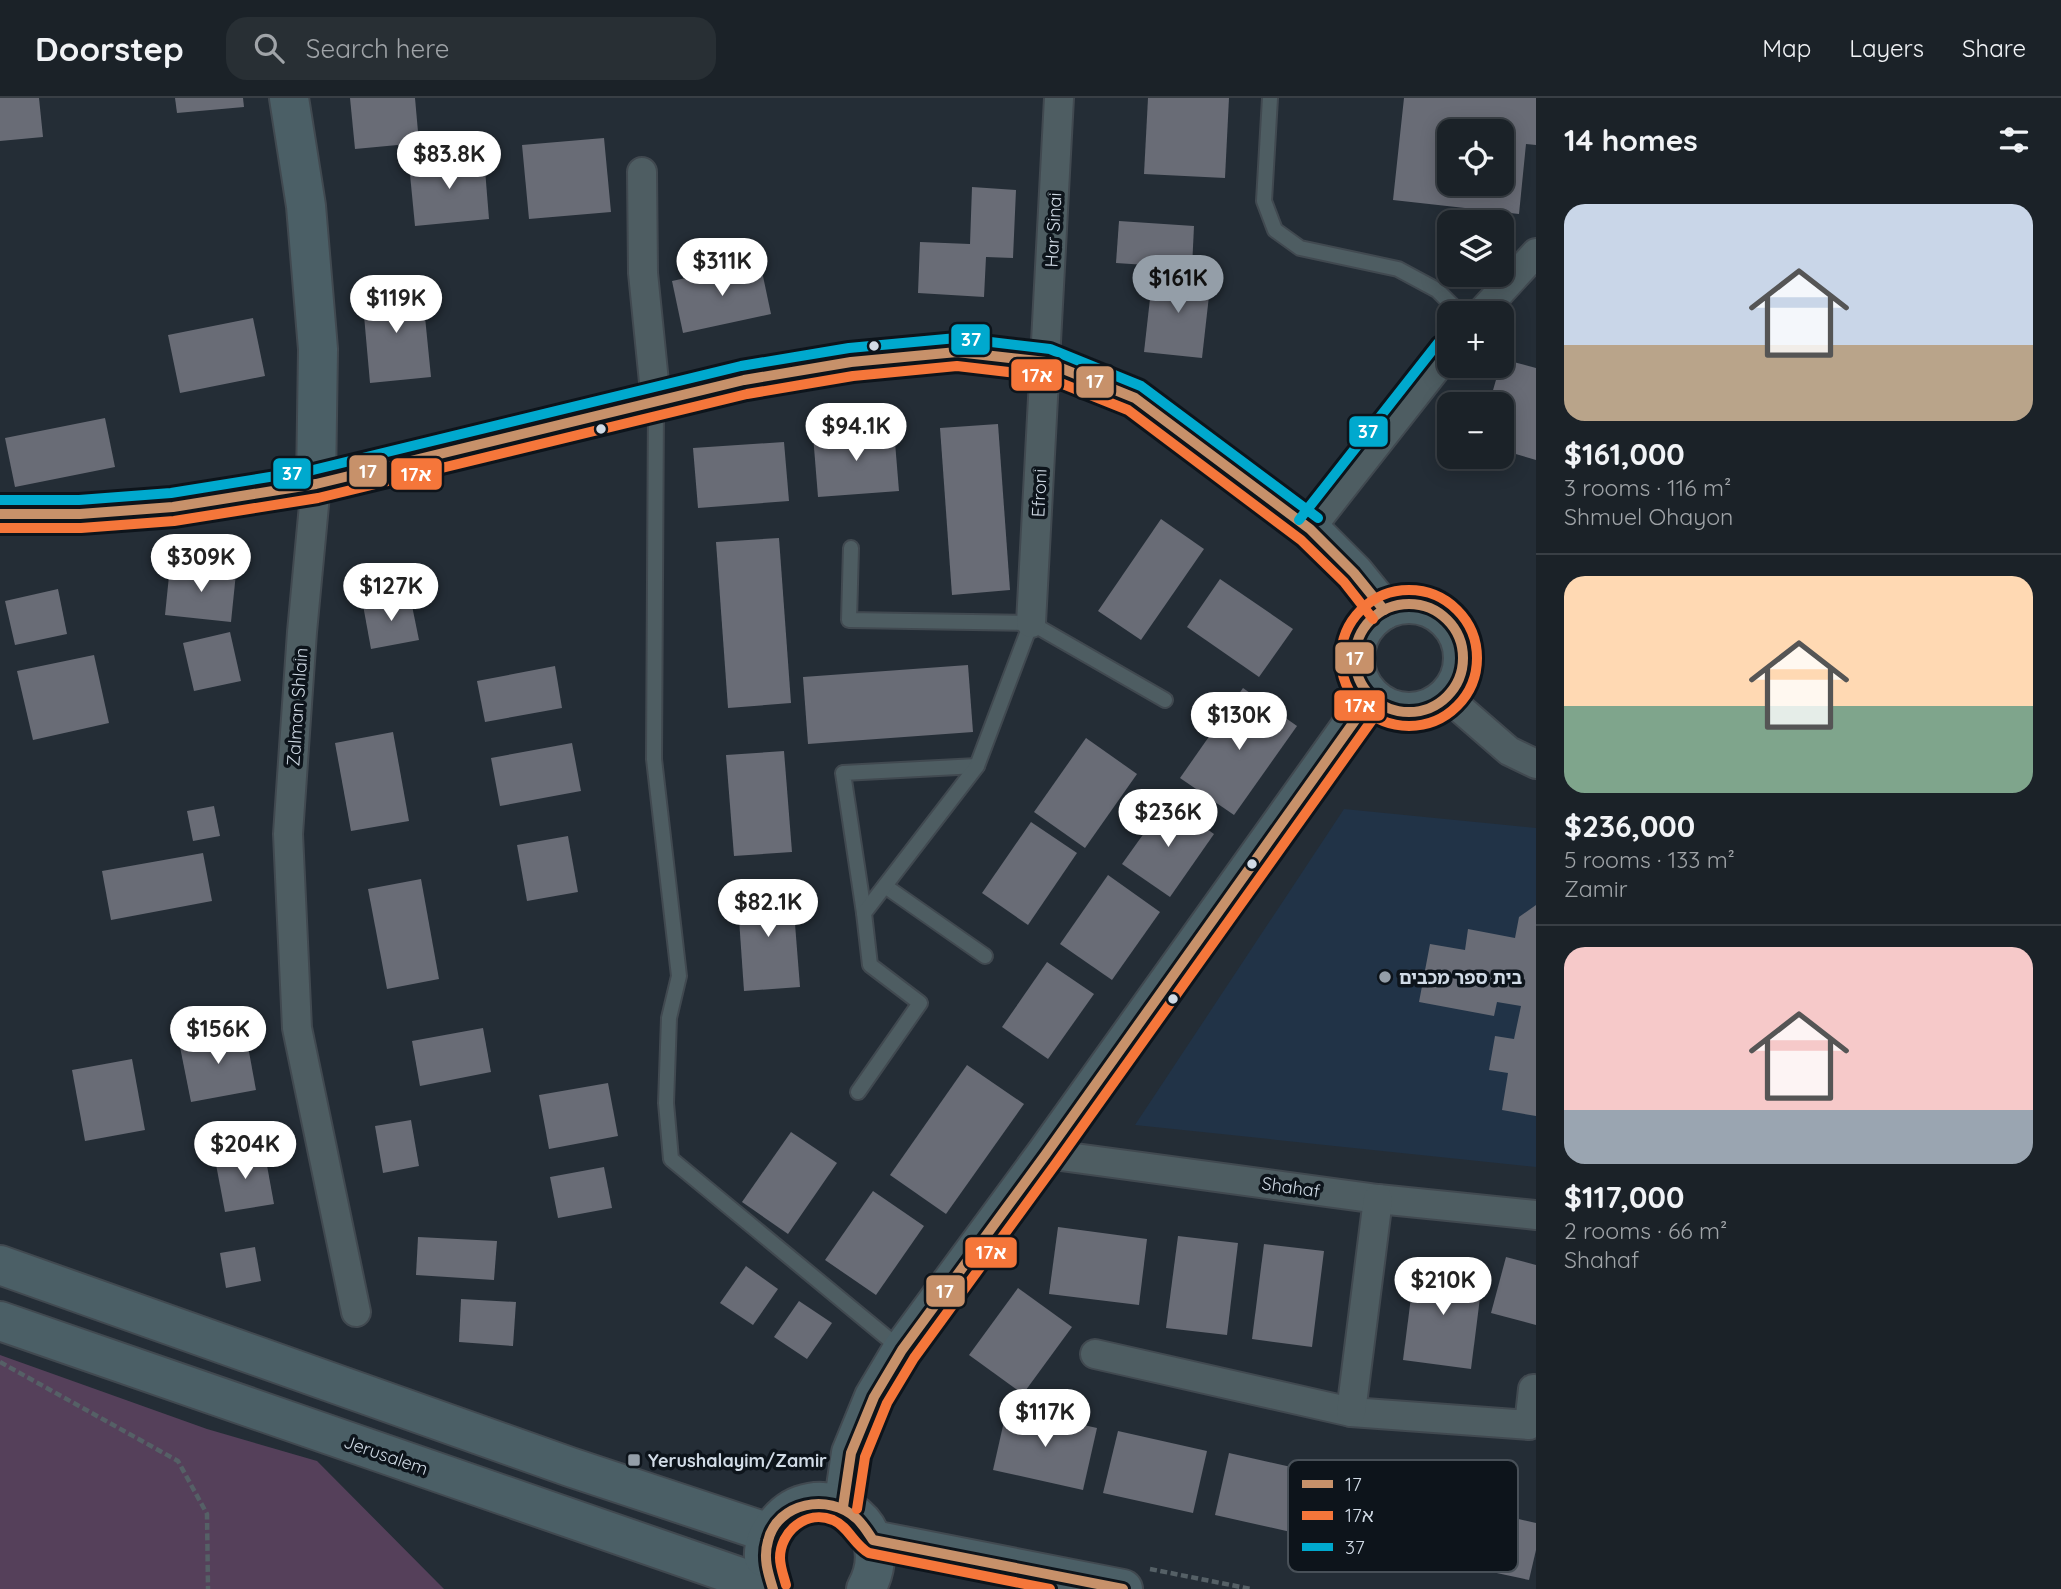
<!DOCTYPE html>
<html lang="en">
<head>
<meta charset="utf-8">
<style>
  :root { --surface:#1b2228; --page:#282f34; --text:#f1f3f6; --muted:#a0a4a8; --line:#393f45; --accent:#949ea8 }
  body { margin:0; font-family:Quicksand,"Noto Sans Hebrew",sans-serif; background:var(--page); color:var(--text); height:100vh; display:flex; flex-direction:column; font-size:26px; white-space:nowrap }
  * { box-sizing:border-box; margin:0 }
  p { font-size:23px; color:var(--muted) }
  .icon { flex:none; width:38px; height:38px; fill:none; stroke:currentColor; stroke-width:2; stroke-linecap:round; stroke-linejoin:round }
  .map { position:relative; flex:1; overflow:hidden }
  .side { display:flex; flex-direction:column; background:var(--surface); width:525px }
  .side>* { flex:none }
  .tools { position:absolute; left:1437px; top:21px; display:grid; gap:14px }
  .tools a { display:grid; place-items:center; width:77px; height:77px; border-radius:14px; background:var(--surface); box-shadow:0 4px 18px #0003,0 0 0 2px var(--line); font-size:35px }
  .price { position:absolute; translate:-50% -60px; padding:0 16px; border-radius:24px; background:#fff; color:#222; font-size:23px; line-height:46px; filter:drop-shadow(0 2px 4px #0008) }
  .price::after { content:''; position:absolute; left:50%; top:42px; width:21px; height:16px; margin-left:-10px; background:inherit; clip-path:polygon(0 0,100% 0,50% 100%) }
  .price.selected { background:var(--accent); color:#111 }
  ul { padding:0; list-style:none }
  li { display:grid; align-content:center; gap:14px; height:371px; padding:0 28px }
  li+li { border-top:2px solid var(--line) }
  li span { display:grid; place-items:center; height:217px; border-radius:21px; color:#555 }
  li>.icon { margin-inline-start:auto }
  span .icon { width:126px; height:126px; fill:#fffc; stroke-width:1 }
  li b { font-size:30px }
  h2 { display:flex; justify-content:space-between; align-items:center; height:84px; padding:0 28px; font-size:30px }
  header { display:flex; align-items:center; gap:42px; box-sizing:border-box; height:98px; padding:0 35px; background:var(--surface); border-bottom:2px solid var(--line) }
  header strong { font-size:33px }
  nav { display:flex; gap:38px; margin-inline-start:auto; font-size:24px }
  .search { width:490px; height:63px; background:var(--page); display:flex; align-items:center; gap:18px; box-sizing:border-box; padding:0 24px; border-radius:21px; color:var(--muted); font-size:26px }
  main { display:flex; flex:1; min-height:0 }
  .map>svg:first-child { display:block }
</style>
</head>
<body>
<header>
<strong>Doorstep</strong>
<div class="search"><svg class="icon" aria-label="search" viewBox="0 0 24 24"><circle cx="10" cy="10" r="6"/><path d="M15 15l6 6"/></svg>Search here</div>
<nav><a>Map</a><a>Layers</a><a>Share</a></nav>
</header>
<main>
<div class="map">
<svg width="1536" height="1491" viewBox="0 0 1536 1491">
  <rect width="100%" height="100%" fill="#242d36"/>
  <path fill="#213347" d="M1344 711 1536 730V1069L1135 1027Z"/>
  <path fill="#55405a" d="M0 1257 207 1331 317 1363 444 1491H0Z"/>
  <g fill="#696c76" fill-rule="evenodd">
    <path d="M0 0H39L43 39 0 43Z"/>
    <path d="M175 0H243L244 9 177 15Z"/>
    <path d="M350 0H415L419 45 355 51Z"/>
    <path d="M1148 0H1229L1225 80 1144 76Z"/>
    <path d="M1404 0H1536V47L1526 46 1519 116 1393 102ZM1449 33H1502V86H1449Z"/>
    <path d="M604 40 611 114 529 121 522 47Z"/>
    <path d="M484 59 489 121 415 128 409 66Z"/>
    <path d="M972 89 1016 92 1013 160 986 159 984 199 918 195 920 144 970 146Z"/>
    <path d="M1119 123 1194 128 1192 170 1116 165Z"/>
    <path d="M760 164 771 216 683 235 672 183Z"/>
    <path d="M1153 174 1211 180 1202 260 1144 254Z"/>
    <path d="M422 189 431 279 370 285 362 195Z"/>
    <path d="M253 220 265 278 180 295 168 237Z"/>
    <path d="M1502 261 1536 270V362L1502 352V306H1489L1500 268H1502Z"/>
    <path d="M105 320 115 369 15 389 5 340Z"/>
    <path d="M998 326 1010 492 952 497 940 330Z"/>
    <path d="M894 332 899 393 818 399 813 337Z"/>
    <path d="M784 344 789 403 698 410 693 350Z"/>
    <path d="M1161 421 1204 451 1141 542 1098 513Z"/>
    <path d="M779 440 791 605 728 610 716 444Z"/>
    <path d="M170 468 236 475 231 524 165 517Z"/>
    <path d="M1220 481 1293 531 1259 579 1187 529Z"/>
    <path d="M58 491 67 536 15 547 5 503Z"/>
    <path d="M410 498 419 542 371 551 363 507Z"/>
    <path d="M230 534 241 583 194 593 183 545Z"/>
    <path d="M94 557 109 625 33 642 17 573Z"/>
    <path d="M968 567 973 634 808 646 803 579Z"/>
    <path d="M555 568 562 610 485 624 477 583Z"/>
    <path d="M1243 590 1297 628 1234 717 1180 680Z"/>
    <path d="M393 634 409 723 351 733 335 645Z"/>
    <path d="M1086 640 1137 676 1085 750 1034 714Z"/>
    <path d="M572 645 581 693 500 708 491 660Z"/>
    <path d="M784 653 792 754 734 758 726 657Z"/>
    <path d="M1167 703 1214 736 1170 799 1122 766Z"/>
    <path d="M214 708 220 738 193 743 187 713Z"/>
    <path d="M1031 724 1077 755 1028 827 982 795Z"/>
    <path d="M568 738 578 794 527 803 517 747Z"/>
    <path d="M203 755 212 803 111 822 102 773Z"/>
    <path d="M1108 777 1160 814 1112 882 1060 846Z"/>
    <path d="M421 781 439 881 387 891 368 791Z"/>
    <path d="M792 788 800 889 744 893 737 792Z"/>
    <path d="M1536 807V1018L1502 1012 1508 975 1489 972 1495 938 1514 941 1521 908 1497 904 1494 918 1419 904 1430 846 1465 852 1468 831 1515 840 1519 819Z"/>
    <path d="M1047 864 1094 896 1048 961 1002 929Z"/>
    <path d="M483 930 491 974 420 988 412 943Z"/>
    <path d="M245 932 256 992 191 1004 179 944Z"/>
    <path d="M132 961 145 1032 85 1043 72 972Z"/>
    <path d="M967 967 1024 1006 946 1116 890 1077Z"/>
    <path d="M608 985 618 1038 549 1051 539 997Z"/>
    <path d="M411 1022 419 1068 383 1075 375 1028Z"/>
    <path d="M791 1034 837 1065 788 1136 742 1104Z"/>
    <path d="M264 1051 274 1106 225 1114 215 1061Z"/>
    <path d="M604 1069 612 1110 558 1120 550 1079Z"/>
    <path d="M873 1093 924 1128 876 1197 825 1162Z"/>
    <path d="M1058 1129 1147 1141 1139 1207 1049 1196Z"/>
    <path d="M1178 1138 1238 1145 1227 1237 1166 1230Z"/>
    <path d="M418 1139 497 1143 494 1182 416 1177Z"/>
    <path d="M1264 1146 1324 1153 1312 1249 1252 1241Z"/>
    <path d="M255 1149 261 1183 226 1190 220 1155Z"/>
    <path d="M1506 1159 1536 1167V1227L1491 1215Z"/>
    <path d="M746 1168 778 1191 753 1227 720 1205Z"/>
    <path d="M1415 1168 1483 1176 1471 1271 1403 1262Z"/>
    <path d="M1018 1190 1072 1229 1023 1296 969 1257Z"/>
    <path d="M461 1201 516 1204 513 1248 459 1244Z"/>
    <path d="M799 1203 832 1225 807 1261 774 1239Z"/>
    <path d="M1007 1310 1097 1330 1083 1392 993 1372Z"/>
    <path d="M1118 1333 1207 1353 1193 1415 1103 1395Z"/>
    <path d="M1229 1355 1318 1375 1304 1437 1215 1417Z"/>
    <path d="M1458 1407 1536 1425V1452L1529 1482 1445 1464Z"/>
  </g>
  <g fill="none" stroke-linecap="round" stroke-linejoin="round">
    <g stroke="#414950" stroke-width="18">
      <g id="lane">
        <path d="M1270 0 1264 103 1275 132 1300 150 1398 171 1437 192 1460 215"/>
        <path d="M656 305 654 661 679 878 669 920 666 1005 671 1061 902 1252"/>
        <path d="M851 450 849 522 1031 525 1165 602"/>
        <path d="M885 788 985 858"/>
        <path d="M864 815 843 675 977 668"/>
        <path d="M858 994 920 905 870 867 864 815 977 668 1031 525"/>
      </g>
    </g>
    <g stroke="#414950" stroke-width="32">
      <g id="street">
        <path d="M642 74 643 175 656 304"/>
        <path d="M1481 215 1536 155"/>
        <path d="M316 386 302 534 288 736 297 930 356 1214"/>
        <path d="M1310 431 1449 254"/>
        <path d="M1031 525 1059 0"/>
        <path d="M1448 600 1509 653 1536 666"/>
        <path d="M1046 1056 1378 1101 1536 1117"/>
        <path d="M1095 1256 1351 1314 1529 1327 1533 1291"/>
        <path d="M1351 1314 1378 1101"/>
      </g>
    </g>
    <g stroke="#414950" stroke-width="42">
      <g id="secondary">
        <path d="M289 0 306 108 318 251 316 386"/>
        <path d="M0 416H80L173 409 316 386 744 282 851 264 957 254 1046 264 1135 300 1310 431 1354 475 1384 512"/>
        <circle cx="1409" cy="560" r="54"/>
        <path d="M0 1167 570 1369 769 1435"/>
        <path d="M0 1223 772 1490"/>
        <path d="M843 1409 851 1355 874 1299 902 1252 1046 1056 1371 600"/>
        <path d="M873 1442 1123 1491"/>
        <path d="M764 1459C763 1449 768 1437 774 1429 814 1371 903 1423 866 1491"/>
      </g>
    </g>
    <g stroke="#556066" stroke-width="4.5" stroke-dasharray="7 3.5" stroke-linecap="butt">
      <path d="M0 1264 178 1363 207 1416 208 1491"/>
      <path d="M1150 1471 1251 1491"/>
    </g>
    <use href="#lane" stroke="#4e5d62" stroke-width="14"/>
    <use href="#street" stroke="#4e5d62" stroke-width="28"/>
    <use href="#secondary" stroke="#4b5f66" stroke-width="38"/>
    <g stroke="#0d141b" stroke-width="16">
      <g id="bus-1">
        <path d="M0 416H80L173 409 316 386 744 282 851 264 957 254 1046 264 1135 300 1310 431 1354 475 1384 512"/>
        <circle cx="1409" cy="560" r="54"/>
        <path d="M843 1409 851 1355 874 1299 902 1252 1046 1056 1371 600"/>
        <path d="M773 1491C768 1475 763 1460 768 1443 777 1404 829 1395 856 1420 863 1426 868 1435 873 1442L1123 1491"/>
      </g>
    </g>
    <g stroke="#0d141b" stroke-width="16">
      <g id="bus-2">
        <path d="M0 430H81L174 423 318 400 747 296 853 278 957 268 1043 278 1128 312 1301 442 1344 484 1373 521"/>
        <circle cx="1409" cy="560" r="68"/>
        <path d="M857 1411 865 1359 887 1305 914 1260 1057 1064 1382 608"/>
        <path d="M786 1487C784 1479 780 1469 780 1460 780 1434 806 1411 833 1422 849 1429 854 1447 869 1455L1050 1491"/>
      </g>
    </g>
    <g stroke="#0d141b" stroke-width="16">
      <g id="bus-3">
        <path d="M0 402H79L171 395 313 372 741 268 849 250 957 240 1050 251 1141 288 1318 420"/>
        <path d="M1299 422 1438 245"/>
      </g>
    </g>
    <use href="#bus-1" stroke="#c7916a" stroke-width="10"/>
    <use href="#bus-2" stroke="#f5763a" stroke-width="10"/>
    <use href="#bus-3" stroke="#00a9ce" stroke-width="10"/>
  </g>
  <g fill="#d1dbe6" stroke="#0d141b" stroke-width="2.5">
    <circle cx="874" cy="248" r="6"/>
    <circle cx="601" cy="331" r="6"/>
    <circle cx="1252" cy="766" r="6"/>
    <circle cx="1173" cy="901" r="6"/>
  </g>
  <g fill="#949ea8" stroke="#0d141b" stroke-width="2.5">
    <circle cx="1385" cy="879" r="7"/>
    <rect x="627" y="1355" width="14" height="14" rx="3.5"/>
  </g>
  <g text-anchor="middle" dominant-baseline="central" stroke-width="7" stroke-linejoin="round" paint-order="stroke">
    <g font-size="18" fill="#d1dbe6" stroke="#0d141b">
      <text transform="translate(1053 132) rotate(-87)">Har Sinai</text>
      <text transform="translate(1039 395) rotate(-87)">Efroni</text>
      <text transform="translate(297 609) rotate(-86)">Zalman Shlain</text>
      <text transform="translate(1291 1089) rotate(8)">Shahaf</text>
      <text transform="translate(386 1357) rotate(19)">Jerusalem</text>
    </g>
    <g font-size="18" font-weight="bold" fill="#d1dbe6" stroke="#0d141b" text-anchor="start">
      <text x="1399" y="879">בית ספר מכבים</text>
      <text x="648" y="1362">Yerushalayim/Zamir</text>
    </g>
  </g>
  <rect x="1288" y="1362" width="230" height="112" rx="10" fill="#0d141b" stroke="#485058" stroke-width="2"/>
  <rect x="1302" y="1382" width="31" height="8" fill="#c7916a"/>
  <rect x="1302" y="1413" width="31" height="9" fill="#f5763a"/>
  <rect x="1302" y="1445" width="31" height="8" fill="#00a9ce"/>
  <g font-size="19" fill="#d1dbe6">
    <text x="1345" y="1393">17</text>
    <text x="1345" y="1424">17א</text>
    <text x="1345" y="1456">37</text>
  </g>
  <g stroke="#0d141b" stroke-width="2.5">
    <rect x="950" y="225" width="41" height="33" rx="7" fill="#00a9ce"/>
    <rect x="1010" y="260" width="53" height="34" rx="7" fill="#f5763a"/>
    <rect x="1075" y="267" width="40" height="34" rx="7" fill="#c7916a"/>
    <rect x="1348" y="317" width="41" height="33" rx="7" fill="#00a9ce"/>
    <rect x="348" y="356" width="40" height="34" rx="7" fill="#c7916a"/>
    <rect x="272" y="359" width="40" height="33" rx="7" fill="#00a9ce"/>
    <rect x="390" y="359" width="53" height="34" rx="7" fill="#f5763a"/>
    <rect x="1334" y="543" width="41" height="34" rx="7" fill="#c7916a"/>
    <rect x="1333" y="591" width="53" height="33" rx="7" fill="#f5763a"/>
    <rect x="964" y="1138" width="54" height="33" rx="7" fill="#f5763a"/>
    <rect x="925" y="1176" width="41" height="34" rx="7" fill="#c7916a"/>
  </g>
  <g font-size="19" text-anchor="middle" font-weight="bold" fill="#fff">
    <text x="971" y="248">37</text>
    <text x="1037" y="284">17א</text>
    <text x="1095" y="290">17</text>
    <text x="1368" y="340">37</text>
    <text x="368" y="380">17</text>
    <text x="292" y="382">37</text>
    <text x="416" y="383">17א</text>
    <text x="1355" y="567">17</text>
    <text x="1360" y="614">17א</text>
    <text x="991" y="1161">17א</text>
    <text x="945" y="1200">17</text>
  </g>
</svg>
<div class="tools">
<a><svg class="icon" aria-label="locate" viewBox="0 0 24 24"><circle cx="12" cy="12" r="6"/><path d="M12 2v4M12 18v4M2 12h4M18 12h4"/></svg></a>
<a><svg class="icon" aria-label="layers" viewBox="0 0 24 24"><path d="M12 4l9 5-9 5-9-5zM3 14l9 5 9-5"/></svg></a>
<a>+</a>
<a>−</a>
</div>
<b class="price" style="left:449px;top:93px">$83.8K</b>
<b class="price" style="left:722px;top:200px">$311K</b>
<b class="price selected" style="left:1178px;top:217px">$161K</b>
<b class="price" style="left:396px;top:237px">$119K</b>
<b class="price" style="left:856px;top:365px">$94.1K</b>
<b class="price" style="left:201px;top:496px">$309K</b>
<b class="price" style="left:391px;top:525px">$127K</b>
<b class="price" style="left:1239px;top:654px">$130K</b>
<b class="price" style="left:1168px;top:751px">$236K</b>
<b class="price" style="left:768px;top:841px">$82.1K</b>
<b class="price" style="left:218px;top:968px">$156K</b>
<b class="price" style="left:245px;top:1083px">$204K</b>
<b class="price" style="left:1443px;top:1219px">$210K</b>
<b class="price" style="left:1045px;top:1351px">$117K</b>
</div>
<section class="side">
<h2>14 homes<svg class="icon" aria-label="filters" viewBox="0 0 24 24"><path d="M4 7h16M4 17h16"/><circle cx="9" cy="7" r="2"/><circle cx="15" cy="17" r="2"/></svg></h2>
<ul>
<li><span style="background:linear-gradient(#c9d6e8 65%,#b9a48a 0)"><svg class="icon" aria-label="home" viewBox="0 0 24 24"><path d="M3 11l9-7 9 7M6 9v11h12V9"/></svg></span><div><b>$161,000</b><p>3 rooms · 116 m²</p><p>Shmuel Ohayon</p></div></li>
<li><span style="background:linear-gradient(#ffd9b3 60%,#7fa58c 0)"><svg class="icon" aria-label="home" viewBox="0 0 24 24"><path d="M3 11l9-7 9 7M6 9v11h12V9"/></svg></span><div><b>$236,000</b><p>5 rooms · 133 m²</p><p>Zamir</p></div></li>
<li><span style="background:linear-gradient(#f6c9c9 75%,#9aa5b1 0)"><svg class="icon" aria-label="home" viewBox="0 0 24 24"><path d="M3 11l9-7 9 7M6 9v11h12V9"/></svg></span><div><b>$117,000</b><p>2 rooms · 66 m²</p><p>Shahaf</p></div></li>
</ul>
</section>
</main>
</body>
</html>
